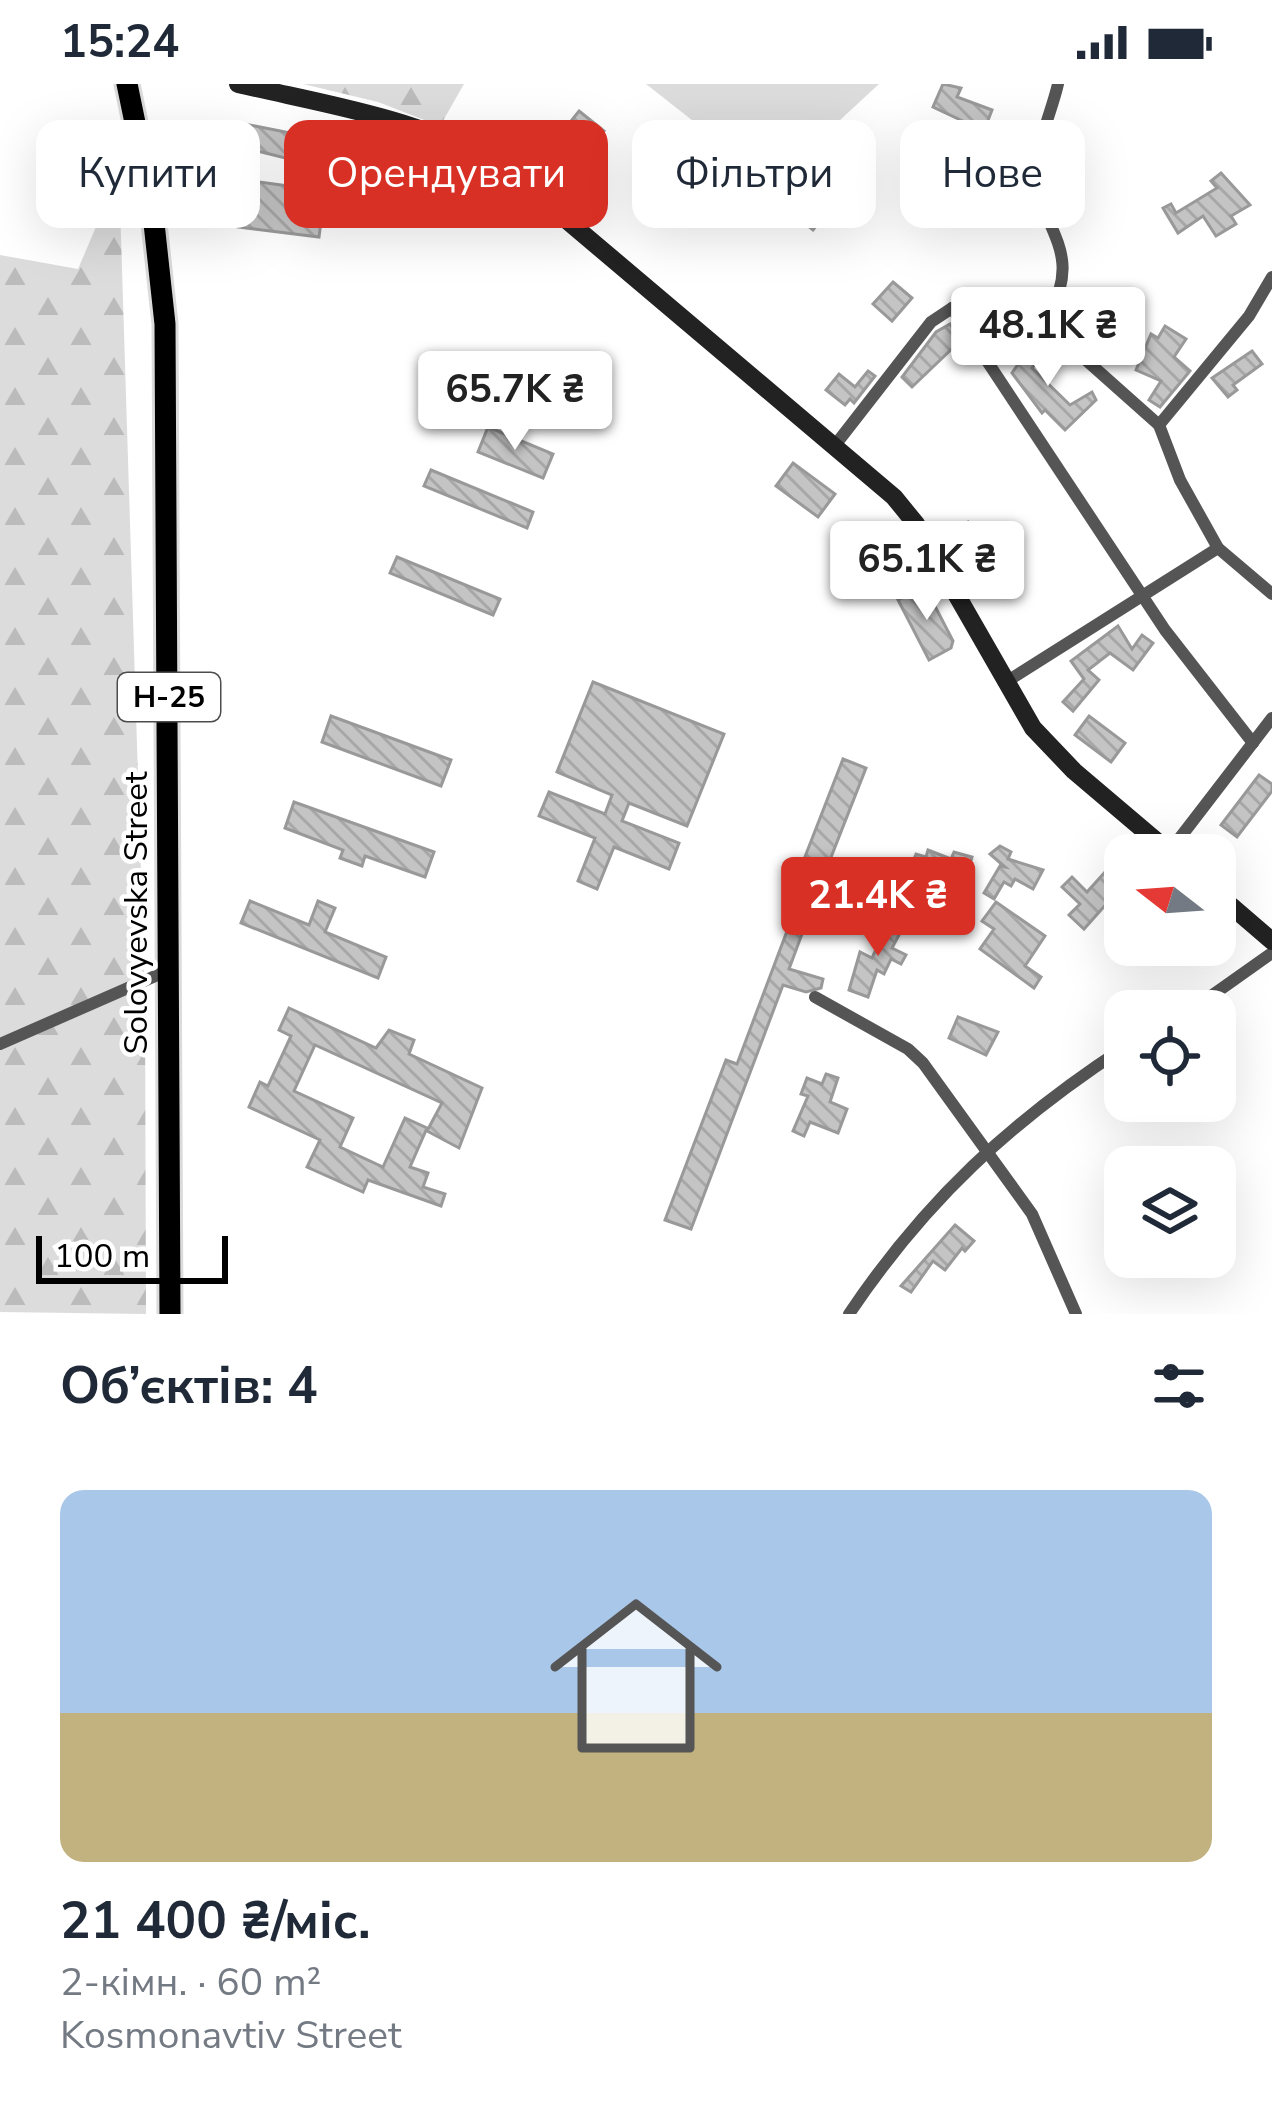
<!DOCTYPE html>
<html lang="uk">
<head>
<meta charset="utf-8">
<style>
  :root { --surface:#fff; --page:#f6f6f7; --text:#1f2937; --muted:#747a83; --accent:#d93025 }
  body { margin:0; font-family:"Nunito Sans",sans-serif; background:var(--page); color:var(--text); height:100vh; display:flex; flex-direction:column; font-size:45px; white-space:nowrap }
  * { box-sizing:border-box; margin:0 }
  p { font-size:39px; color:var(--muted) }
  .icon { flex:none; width:66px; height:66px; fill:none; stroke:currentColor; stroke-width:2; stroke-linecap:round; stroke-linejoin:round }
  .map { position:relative; height:1230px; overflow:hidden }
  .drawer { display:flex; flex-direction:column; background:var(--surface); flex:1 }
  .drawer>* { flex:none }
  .hud { position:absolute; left:36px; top:36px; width:1200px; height:108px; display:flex; gap:24px }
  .needle { width:78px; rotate:287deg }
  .buttons { position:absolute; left:1104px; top:750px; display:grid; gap:24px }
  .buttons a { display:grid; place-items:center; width:132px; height:132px; border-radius:24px; background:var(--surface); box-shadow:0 12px 48px #0002; font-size:60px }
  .scale { position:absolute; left:36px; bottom:30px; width:192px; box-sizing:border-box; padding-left:12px; border:6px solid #000; border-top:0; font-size:33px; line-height:42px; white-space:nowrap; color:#000; -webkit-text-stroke:9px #fff; paint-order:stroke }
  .price { position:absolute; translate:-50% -102px; padding:0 27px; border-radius:12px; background:#fff; color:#222; font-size:39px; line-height:78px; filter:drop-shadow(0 3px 6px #0008) }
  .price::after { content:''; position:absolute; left:50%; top:72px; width:36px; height:27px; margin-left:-18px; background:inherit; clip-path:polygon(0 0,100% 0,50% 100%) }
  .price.on { background:var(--accent); color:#fff }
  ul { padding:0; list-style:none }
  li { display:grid; align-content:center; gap:24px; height:636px; padding:0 60px }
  li span { display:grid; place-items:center; height:372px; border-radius:24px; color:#555 }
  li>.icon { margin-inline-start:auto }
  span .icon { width:216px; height:216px; fill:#fffc; stroke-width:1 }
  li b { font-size:51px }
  h2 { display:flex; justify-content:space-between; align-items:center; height:144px; padding:0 60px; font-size:51px }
  .tag { padding:0 42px; border-radius:24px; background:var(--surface); box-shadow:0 12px 48px #0002; font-size:42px; line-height:108px }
  .tag.on { background:var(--accent); color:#fff }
  .status { display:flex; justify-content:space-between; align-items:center; height:84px; padding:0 60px; background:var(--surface); direction:ltr }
  .status svg { height:33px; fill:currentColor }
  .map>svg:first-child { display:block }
</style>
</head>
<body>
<div class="status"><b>15:24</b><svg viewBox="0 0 49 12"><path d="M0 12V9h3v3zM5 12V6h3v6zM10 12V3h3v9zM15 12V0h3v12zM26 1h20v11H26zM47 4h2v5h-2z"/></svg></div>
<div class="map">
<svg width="1272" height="1230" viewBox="0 0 1272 1230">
  <defs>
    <pattern id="forest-firs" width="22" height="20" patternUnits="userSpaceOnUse" patternTransform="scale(3)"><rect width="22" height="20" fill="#dcdcdc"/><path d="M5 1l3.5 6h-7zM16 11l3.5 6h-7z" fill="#bbb"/></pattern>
    <pattern id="building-back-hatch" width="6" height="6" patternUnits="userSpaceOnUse" patternTransform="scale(3)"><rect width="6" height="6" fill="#c4c4c4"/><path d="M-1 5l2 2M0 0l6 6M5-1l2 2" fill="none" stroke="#a7a7a7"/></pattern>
  </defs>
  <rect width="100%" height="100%" fill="#fff"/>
  <path fill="#dcdcdc" d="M646 0H879L772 99Z"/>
  <g fill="url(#forest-firs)">
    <path d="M303 0H464L440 42 378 18Z"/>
    <path d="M119 89 145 915 146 1230 0 1228V171L78 185Z"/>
  </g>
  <g fill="url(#building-back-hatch)" stroke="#999" stroke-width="3">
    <path d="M943 0 961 4 957 13 992 26 984 47 933 23Z"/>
    <path d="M579 27 604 47 591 62 585 57 581 62 563 47Z"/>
    <path d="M235 38 320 55 316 70 299 66 297 77 230 60Z"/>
    <path d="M983 74 1002 88 985 113 965 99Z"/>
    <path d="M1221 89 1250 121 1231 132 1236 140 1216 152 1203 132 1178 149 1163 124 1171 120 1176 129 1217 104 1211 97Z"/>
    <path d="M244 96 325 107 319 153 238 143Z"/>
    <path d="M793 96 829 126 813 146 776 116Z"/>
    <path d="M893 198 912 214 892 237 873 220Z"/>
    <path d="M950 240 961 256 912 303 902 293 936 248Z"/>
    <path d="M1165 242 1186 255 1174 273 1190 287 1160 323 1149 316 1161 297 1136 286 1151 250 1158 254Z"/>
    <path d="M1048 254 1052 259 1032 284 1070 321 1092 308 1096 316 1065 346 1045 326 1042 329 1012 289 1034 257 1040 261Z"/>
    <path d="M1252 267 1262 280 1233 301 1237 306 1228 313 1212 294Z"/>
    <path d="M868 287 875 292 854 319 850 315 845 321 826 306 839 290 855 303Z"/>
    <path d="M488 343 553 370 543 394 478 368Z"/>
    <path d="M793 379 835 410 818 433 776 402Z"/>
    <path d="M431 386 533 428 527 444 424 402Z"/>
    <path d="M968 438 986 464 972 473 966 465 956 472 944 454Z"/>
    <path d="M397 473 500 515 493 531 390 489Z"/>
    <path d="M925 503 953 557 951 564 929 576 898 516Z"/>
    <path d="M1118 542 1132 565 1142 551 1153 559 1133 586 1110 569 1088 586 1099 596 1073 627 1063 618 1084 595 1071 577Z"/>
    <path d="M593 598 724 650 687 742 629 719 622 737 679 759 669 785 614 763 597 805 578 797 595 754 539 732 549 708 605 730 612 711 557 688Z"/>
    <path d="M331 632 451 676 441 702 322 658Z"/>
    <path d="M1089 632 1125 659 1111 678 1075 651Z"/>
    <path d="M843 675 866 684 824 791 801 783Z"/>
    <path d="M1259 691 1272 700V707L1237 753 1221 741Z"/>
    <path d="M294 718 434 768 425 793 365 772 362 782 340 774 343 766 285 744Z"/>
    <path d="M1133 757 1150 771H1125V799L1084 845 1069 831 1080 820 1062 803 1072 793 1087 808Z"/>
    <path d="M1000 762 1011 768 1008 775 1043 786 1033 805 1015 795 1011 802 1004 798 994 815 984 809 1000 782 1005 783 990 770Z"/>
    <path d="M928 766 951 775 954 768 972 773 967 790 936 780 928 800 958 809 953 826 911 807 916 793 908 789 916 770 926 773Z"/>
    <path d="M250 817 309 841 318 817 335 824 325 848 386 873 378 894 241 839Z"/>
    <path d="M798 818 812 823 789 885 823 895 821 904 806 908 783 901 691 1145 665 1136 726 976 737 980Z"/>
    <path d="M996 818 1045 852 1025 882 1041 893 1034 904 980 865 994 845 982 837Z"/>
    <path d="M892 831 906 838 892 864 906 871 901 880 891 875 884 890 877 886 868 913 849 906 860 868 872 874Z"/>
    <path d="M289 924 376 964 389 946 414 956 409 970 482 1004 459 1064 427 1047 442 1019 315 961 294 1007 353 1034 340 1063 383 1083 405 1034 427 1044 410 1083 428 1089 423 1103 445 1110 441 1122 368 1096 363 1108 307 1083 320 1056 249 1023 260 998 268 1002 291 952 279 946Z"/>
    <path d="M958 933 998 948 986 971 949 954Z"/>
    <path d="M826 990 838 994 830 1018 847 1025 838 1049 810 1038 804 1052 793 1047 808 1012 801 1010 807 994 822 1000Z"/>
    <path d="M955 1141 974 1157 965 1167 962 1164 945 1186 933 1177 911 1208 901 1202Z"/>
  </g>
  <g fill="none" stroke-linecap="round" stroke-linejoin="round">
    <g stroke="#dbdbdb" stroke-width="27">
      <path id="primary" d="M127 0 152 121 165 240 170 1230"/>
    </g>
    <g stroke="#555" stroke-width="12">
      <path d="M952 224 1165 546 1253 659"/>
      <path d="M1049 230C1084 168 1041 145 1036 93 1034 66 1052 27 1058 0"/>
      <path d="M1159 341 1249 232 1272 193"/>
      <path d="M836 360 931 238 952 224 979 222 1049 230 1059 252 1159 341 1180 396 1218 464 1272 510"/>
      <path d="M1006 598 1218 464"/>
      <path d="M1169 768 1272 634"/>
      <path d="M815 913 908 965 923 979 1032 1130 1076 1230"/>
      <path d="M1190 927 1272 869"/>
      <path d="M0 960 169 886"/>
      <path d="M849 1230C925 1117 1010 1038 1125 963"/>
    </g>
    <g stroke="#222" stroke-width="18">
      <path d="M238 0C332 22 428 35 511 89L894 413 916 440 1033 644 1074 687 1173 771"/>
      <path d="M1215 808 1272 857"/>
    </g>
    <use href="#primary" stroke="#000" stroke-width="21"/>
  </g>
  <g text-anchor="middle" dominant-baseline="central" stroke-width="9" stroke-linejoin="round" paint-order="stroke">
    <rect fill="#fff" stroke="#4c4c4c" stroke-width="3" x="118" y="589" width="102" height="48" rx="9"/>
    <g font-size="30" font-weight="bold" fill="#000">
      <text x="169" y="613">Н-25</text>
    </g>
    <g font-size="33" fill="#000" stroke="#fff">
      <text transform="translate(136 829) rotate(-90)">Solovyevska Street</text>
    </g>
  </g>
</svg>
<div class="buttons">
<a><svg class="needle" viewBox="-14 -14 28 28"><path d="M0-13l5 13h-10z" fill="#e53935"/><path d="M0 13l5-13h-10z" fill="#747a83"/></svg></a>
<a><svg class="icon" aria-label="locate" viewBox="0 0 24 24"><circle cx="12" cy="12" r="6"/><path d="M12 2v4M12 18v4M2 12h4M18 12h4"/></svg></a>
<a><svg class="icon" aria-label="layers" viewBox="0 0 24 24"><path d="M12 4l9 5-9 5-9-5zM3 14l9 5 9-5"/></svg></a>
</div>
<div class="scale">100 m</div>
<b class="price" style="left:1048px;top:305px">48.1K ₴</b>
<b class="price" style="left:515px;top:369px">65.7K ₴</b>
<b class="price" style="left:927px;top:539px">65.1K ₴</b>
<b class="price on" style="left:878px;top:875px">21.4K ₴</b>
<div class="hud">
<a class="tag">Купити</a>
<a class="tag on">Орендувати</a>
<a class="tag">Фільтри</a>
<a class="tag">Нове</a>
</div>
</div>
<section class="drawer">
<h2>Об’єктів: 4<svg class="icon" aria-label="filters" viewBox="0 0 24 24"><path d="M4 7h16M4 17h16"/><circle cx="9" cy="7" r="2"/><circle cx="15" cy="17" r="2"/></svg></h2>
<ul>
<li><span style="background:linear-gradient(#a9c7e8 60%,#c2b280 0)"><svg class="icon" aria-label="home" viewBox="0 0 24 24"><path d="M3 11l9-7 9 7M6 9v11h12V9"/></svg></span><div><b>21 400 ₴/міс.</b><p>2-кімн. · 60 m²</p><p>Kosmonavtiv Street</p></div></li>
</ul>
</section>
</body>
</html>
